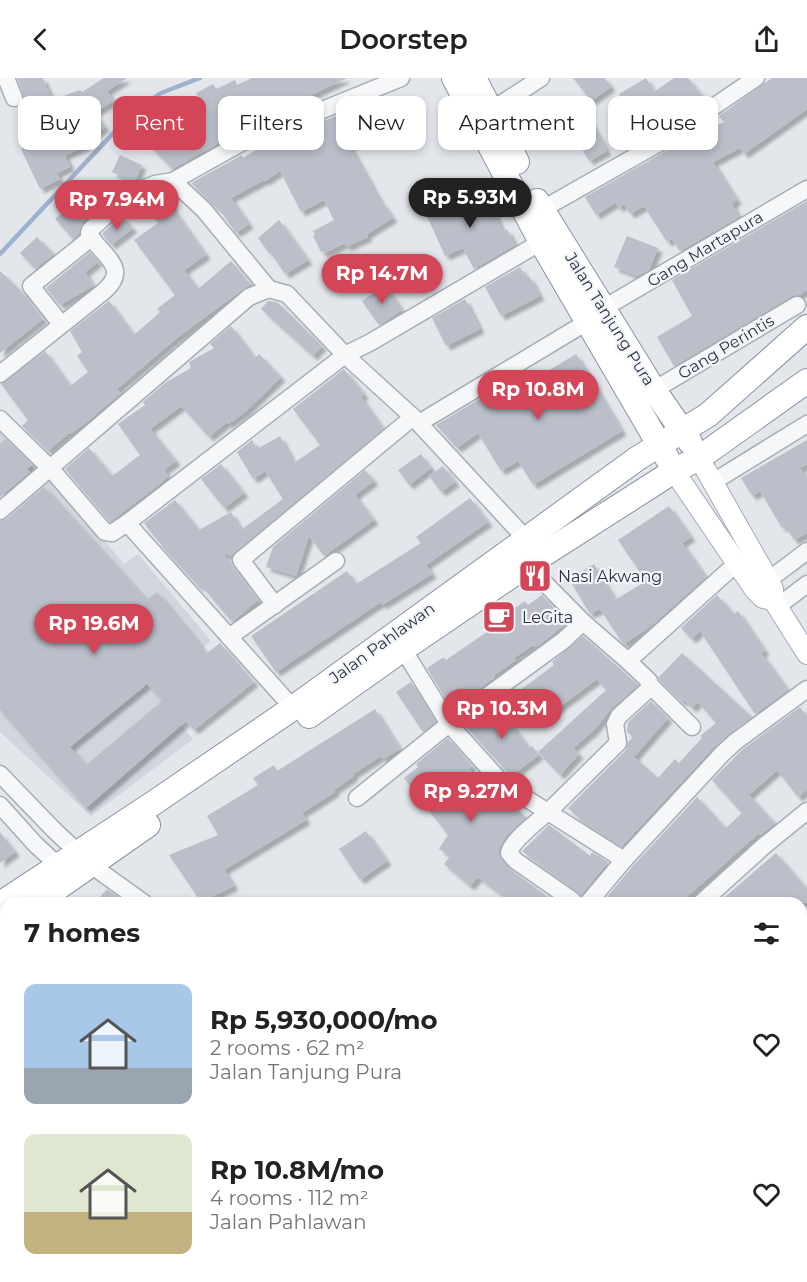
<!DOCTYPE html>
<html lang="en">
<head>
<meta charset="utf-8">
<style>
  :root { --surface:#fff; --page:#f2f2f2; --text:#222; --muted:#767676; --accent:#d24657 }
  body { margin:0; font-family:Montserrat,sans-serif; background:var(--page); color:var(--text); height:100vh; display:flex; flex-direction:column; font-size:22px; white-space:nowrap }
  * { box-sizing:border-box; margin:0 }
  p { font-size:20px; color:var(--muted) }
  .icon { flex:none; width:33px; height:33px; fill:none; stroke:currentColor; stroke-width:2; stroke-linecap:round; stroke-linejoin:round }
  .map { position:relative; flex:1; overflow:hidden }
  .sheet { position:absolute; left:0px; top:819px; width:807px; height:386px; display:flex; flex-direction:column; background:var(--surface); border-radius:18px 18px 0 0; box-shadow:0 3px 9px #0003 }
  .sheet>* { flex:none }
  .top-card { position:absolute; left:18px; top:18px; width:771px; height:54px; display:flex; gap:12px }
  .price { position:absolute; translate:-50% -51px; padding:0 14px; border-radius:21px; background:var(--accent); color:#fff; font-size:20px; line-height:39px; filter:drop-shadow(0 2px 3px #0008) }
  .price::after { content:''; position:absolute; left:50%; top:36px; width:18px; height:14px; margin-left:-9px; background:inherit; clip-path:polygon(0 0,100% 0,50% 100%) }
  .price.on { background:#222; color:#fff }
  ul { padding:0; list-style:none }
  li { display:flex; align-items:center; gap:18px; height:150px; padding:0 24px }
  li span { display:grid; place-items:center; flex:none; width:168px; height:120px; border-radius:12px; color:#555 }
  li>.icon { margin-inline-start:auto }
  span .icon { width:72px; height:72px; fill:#fffc; stroke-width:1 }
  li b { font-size:26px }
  h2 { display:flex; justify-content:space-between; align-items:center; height:72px; padding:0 24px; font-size:26px }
  .tag { padding:0 21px; border-radius:12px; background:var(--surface); box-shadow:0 3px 9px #0003; font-size:21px; line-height:54px }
  .tag.on { background:var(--accent); color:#fff }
  header { display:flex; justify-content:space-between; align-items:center; height:78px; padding:0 24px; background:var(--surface); font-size:27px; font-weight:600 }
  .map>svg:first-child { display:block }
</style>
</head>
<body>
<header><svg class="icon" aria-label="back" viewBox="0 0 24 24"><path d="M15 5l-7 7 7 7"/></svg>Doorstep<svg class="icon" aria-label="share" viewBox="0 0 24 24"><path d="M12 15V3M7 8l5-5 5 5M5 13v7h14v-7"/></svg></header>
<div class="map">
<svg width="807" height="1204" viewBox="0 0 807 1204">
  <defs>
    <filter id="shadow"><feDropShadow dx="4.5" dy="4.5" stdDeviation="1.5" flood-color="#0004"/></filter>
  </defs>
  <rect width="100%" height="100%" fill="#e3e6eb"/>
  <path fill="#d1d5dd" d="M0 349 59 408 124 486 138 476 211 563 153 612 193 661 91 738 0 654Z"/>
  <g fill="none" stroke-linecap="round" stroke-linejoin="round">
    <path stroke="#9db2cc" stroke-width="4.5" d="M0 176 133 34 161 15 200 0"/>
  </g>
  <g fill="#babfc9" fill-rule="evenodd" filter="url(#shadow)">
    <path d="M17 0H43L52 22 80 12 82 14 104 0H127L107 13 113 23 94 35 105 49 86 63 88 67 65 77 70 89 57 95 60 101 40 111 21 71 38 63 24 26 20 28 24 21Z"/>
    <path d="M252 0H347L227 57 228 60 172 91 135 52 179 26 198 18 196 15 213 6 216 11 235 2 237 7Z"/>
    <path d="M573 0H605L611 9 591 23Z"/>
    <path d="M646 0 654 14 674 0H688L705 22 680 39 676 34 642 54 619 16Z"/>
    <path d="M772 0H807V31L744 76 740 70 713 84 737 122 732 126 739 139 680 173 672 161 667 164 644 128 630 136 624 126 619 130 615 125 596 137 585 119 673 69 724 44 719 38Z"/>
    <path d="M348 33 361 63 350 68 382 126 383 125 393 140 367 156 368 159 346 169 345 165 324 175 323 173 321 174 313 158 315 157 313 153 334 142 324 122 301 134 280 93 265 103 264 102 231 120 249 146 236 155 217 128 216 130 191 105 242 77 243 80 264 67 270 65 271 68 301 55 300 53 304 51Z"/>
    <path d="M590 42 607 73 589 83 572 52Z"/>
    <path d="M120 77 142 87 135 103 133 104 112 94Z"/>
    <path d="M100 109 108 122 83 144 79 156 73 161 55 141 69 129Z"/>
    <path d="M483 110 503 154 507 151 515 167 474 191 463 170 445 178 426 136Z"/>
    <path d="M165 115 173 128 172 129 206 177 184 192 198 211 231 183 250 206 178 259 117 311 121 315 84 346 70 356 69 355 48 373 22 348 28 342 1 306 45 273 70 308 88 294 77 278 82 274 70 253 109 223 134 257 160 234 157 231 175 217 134 162 158 145 143 122Z"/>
    <path d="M807 123V212L799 217 792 218 674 288 657 259 692 238 672 202Z"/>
    <path d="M121 138 133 150 111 167 102 156Z"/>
    <path d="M279 142 308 182 285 196 270 174 269 175 258 160Z"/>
    <path d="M627 158 658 170 649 192 637 198 614 189Z"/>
    <path d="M37 159 54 176 35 191 20 175Z"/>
    <path d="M90 174 98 184 85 194 93 208 60 227 46 210Z"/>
    <path d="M520 189 526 200 529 198 540 218 501 238 485 209Z"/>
    <path d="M0 193 22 214 43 241 0 275Z"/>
    <path d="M385 207 402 232 379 247 362 223Z"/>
    <path d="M465 221 480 251 446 268 432 240Z"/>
    <path d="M268 223 277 224 322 268 313 278 261 231Z"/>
    <path d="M231 248 255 280 259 276 281 299 244 335 228 346 227 344 209 359 181 328 150 351 176 383 164 392 168 398 161 405 110 444 65 391 89 370 112 398 140 377 118 346 145 327 143 324 165 305 191 290 189 284 214 270 210 266Z"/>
    <path d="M576 276 622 353 533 407 518 383 501 393 478 355 457 370 436 347 523 295 528 305Z"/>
    <path d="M344 291 364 316 361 319 383 351 231 478 223 475 258 522 232 544 201 507 199 509 166 473 144 445 175 422 199 452 231 434 241 452 283 421 265 393 253 401 237 374 252 362 257 371 280 358 294 385 320 367 293 331Z"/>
    <path d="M6 361 32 387 27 391 30 394 0 419V366Z"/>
    <path d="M807 362V386L800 390 807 401V455L794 462 785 448 782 450 760 413 752 418 741 400Z"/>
    <path d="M421 376 431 390 409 407 398 392Z"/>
    <path d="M221 386 244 415 224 430 201 401Z"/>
    <path d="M443 388 455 404 441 414 429 398Z"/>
    <path d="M365 392 374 403 355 417 374 442 324 478 309 458 296 498 266 489 273 469Z"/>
    <path d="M44 409 147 522 157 514 207 575 220 565 254 604 194 652 186 643 86 730 0 632V443L7 441ZM147 606 162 623 86 687 70 669Z"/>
    <path d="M470 420 488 444 426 487 432 496 382 527 381 524 276 594 251 558 347 493 356 506 421 465 416 459Z"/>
    <path d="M669 428 691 459 682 465 706 499 652 547 624 566 618 560 620 561 600 531 590 536 569 501 594 486 615 522 646 503 618 462Z"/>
    <path d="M542 517 567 545 539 567 535 569 533 567 514 580 516 582 494 597 495 599 452 631 427 590 444 579 446 582 513 536 510 533 525 523 528 527Z"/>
    <path d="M717 517 734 536 738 533 765 573 761 575 788 612 755 636 700 553 692 561 681 550Z"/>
    <path d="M583 558 638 607 612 630 593 653 573 670 579 676 560 697 538 674 606 612 597 601 542 642 519 613 554 587 552 584Z"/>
    <path d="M682 575 752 639 714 669 622 768 583 744 568 730 626 672 628 664 633 659 627 654 628 644 651 623 668 640 634 679 658 700 675 681 679 685 702 660 700 658 716 645 698 624 692 630 684 622 682 624 659 602 658 600Z"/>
    <path d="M411 604 435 644 423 654 396 614Z"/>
    <path d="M496 625 529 670 532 668 539 677 511 698 465 648Z"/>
    <path d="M800 629 807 639V712L798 719 777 692 749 717 775 745 760 757 759 755 680 825H602L632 789 697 719 726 750 742 735 712 702 742 672Z"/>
    <path d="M375 631 400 671 383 681 381 678 353 696 354 698 334 712 335 714 302 735 306 742 224 792 234 808 201 824 169 777 218 757 207 738 258 707 253 700 274 687 277 693Z"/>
    <path d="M448 660 472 688 469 690 490 717 494 712 526 739 506 758 499 771V777L510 791 556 825H512L478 799 470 808 444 786 450 778 439 771 448 757 404 700 418 689 416 686Z"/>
    <path d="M549 747 590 778 592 774 608 784 581 817 522 773Z"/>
    <path d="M366 753 387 783 360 802 339 771Z"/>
    <path d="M0 754 15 774 0 785Z"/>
    <path d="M776 775 807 811V825H718Z"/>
    <path d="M107 811 126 825H95Z"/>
  </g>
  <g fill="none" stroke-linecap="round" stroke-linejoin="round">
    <g stroke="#a8adb6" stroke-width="19">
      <g id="minor">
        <path d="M6 0 14 20"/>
        <path d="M490 33 541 0"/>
        <path d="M173 103 204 132 269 211"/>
        <path d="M541 132 666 61 756 0"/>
        <path d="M604 230 807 111"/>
        <path d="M61 246 31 208 91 160"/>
        <path d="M0 296 103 214C133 189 99 177 89 155L90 152 130 116 155 106 173 103 241 65 401 0"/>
        <path d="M654 312 797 227"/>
        <path d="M0 341 51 391 105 454 112 455 127 445 293 630"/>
        <path d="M419 345 587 244"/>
        <path d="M713 404 807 346"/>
        <path d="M0 433 249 219 269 211 287 216 345 277 413 339 527 462"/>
        <path d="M127 445 345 277 371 264 541 164"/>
        <path d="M758 510 807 473"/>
        <path d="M275 527 241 482 413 339"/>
        <path d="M777 529 807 506"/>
        <path d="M583 544 628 583"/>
        <path d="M229 559 336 483"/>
        <path d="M403 571 449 646 503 706 548 734C538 743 512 762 509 775L516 783 572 822"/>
        <path d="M650 607 692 649"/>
        <path d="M0 696 54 752 91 787 144 825"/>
        <path d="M357 720 449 646 564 562 583 544 527 487"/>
        <path d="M0 727 35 766 64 793"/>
        <path d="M624 782 548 734 618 665 615 646 619 638 650 610 649 603 628 583 737 485"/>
        <path d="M588 825 624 782 722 676 735 664 807 611"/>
        <path d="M701 825 765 767 807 733"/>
        <path d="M801 870 807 865"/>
        <path d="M801 1074 807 1078"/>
        <path d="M0 1171 6 1160"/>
        <path d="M620 1198 627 1204"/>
        <path d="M159 1204 163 1198"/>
        <path d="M348 1204 352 1198"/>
        <path d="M510 1204 514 1198"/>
      </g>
    </g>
    <g stroke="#a2aab8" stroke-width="22">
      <g id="major">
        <path d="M699 380 769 503 773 511V522L807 576"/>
        <path d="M674 393 755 512 763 520 773 522"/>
      </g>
    </g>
    <g stroke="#8a93a3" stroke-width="26">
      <g id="highway">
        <path d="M454 0 541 164 667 380"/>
        <path d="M474 0 517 84"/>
        <path d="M537 123 654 312 690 364"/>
        <path d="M309 638 399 574 527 487 674 393 699 380 807 303"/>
        <path d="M36 825 148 747"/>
        <path d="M0 826 155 724 293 630 638 380 708 337 807 249"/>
        <path d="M0 849 6 845"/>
      </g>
    </g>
    <use href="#minor" stroke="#f6f7f9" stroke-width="16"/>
    <use href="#major" stroke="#fff" stroke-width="20"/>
    <use href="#highway" stroke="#fff" stroke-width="24"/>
  </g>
  <defs>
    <g id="restaurant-square" transform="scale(1.725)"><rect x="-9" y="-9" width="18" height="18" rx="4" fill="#d24657" stroke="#f3f5f8"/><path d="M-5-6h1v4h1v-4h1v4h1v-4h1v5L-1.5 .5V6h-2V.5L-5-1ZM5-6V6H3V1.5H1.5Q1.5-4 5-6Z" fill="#fff"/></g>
    <g id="cafe-square" transform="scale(1.725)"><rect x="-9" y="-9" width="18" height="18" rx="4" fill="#d24657" stroke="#f3f5f8"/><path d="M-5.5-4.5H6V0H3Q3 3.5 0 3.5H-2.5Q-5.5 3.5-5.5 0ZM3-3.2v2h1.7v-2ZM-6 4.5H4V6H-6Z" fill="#fff"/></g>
  </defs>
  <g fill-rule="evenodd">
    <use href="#restaurant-square" x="535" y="498"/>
    <use href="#cafe-square" x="499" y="539"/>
  </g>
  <g text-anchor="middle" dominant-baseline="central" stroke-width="4.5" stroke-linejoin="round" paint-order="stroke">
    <g font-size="16" fill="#2a3344" stroke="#f3f5f8">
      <text transform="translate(705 171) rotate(-31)">Gang Martapura</text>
      <text transform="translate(610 241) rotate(58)">Jalan Tanjung Pura</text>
      <text transform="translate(726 269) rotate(-31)">Gang Perintis</text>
      <text transform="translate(382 565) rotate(-36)">Jalan Pahlawan</text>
    </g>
    <g font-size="16" fill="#2a3344" stroke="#f3f5f8" text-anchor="start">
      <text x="558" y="498">Nasi Akwang</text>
      <text x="522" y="539">LeGita</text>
    </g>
  </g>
</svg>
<b class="price on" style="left:470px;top:151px">Rp 5.93M</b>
<b class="price" style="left:117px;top:153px">Rp 7.94M</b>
<b class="price" style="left:382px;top:227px">Rp 14.7M</b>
<b class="price" style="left:538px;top:343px">Rp 10.8M</b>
<b class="price" style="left:94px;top:577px">Rp 19.6M</b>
<b class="price" style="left:502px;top:662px">Rp 10.3M</b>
<b class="price" style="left:471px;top:745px">Rp 9.27M</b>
<div class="top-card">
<a class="tag">Buy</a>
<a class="tag on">Rent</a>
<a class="tag">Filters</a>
<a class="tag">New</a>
<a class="tag">Apartment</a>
<a class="tag">House</a>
</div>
<section class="sheet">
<h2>7 homes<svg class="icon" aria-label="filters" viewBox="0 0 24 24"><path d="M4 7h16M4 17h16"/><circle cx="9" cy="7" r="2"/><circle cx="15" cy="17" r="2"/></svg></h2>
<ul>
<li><span style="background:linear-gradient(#a9c7e8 70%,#9aa5b1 0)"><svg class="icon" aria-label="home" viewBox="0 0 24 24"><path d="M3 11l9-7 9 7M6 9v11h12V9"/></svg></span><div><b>Rp 5,930,000/mo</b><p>2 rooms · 62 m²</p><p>Jalan Tanjung Pura</p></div><svg class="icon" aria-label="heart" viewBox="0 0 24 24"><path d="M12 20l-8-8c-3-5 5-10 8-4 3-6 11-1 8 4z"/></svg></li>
<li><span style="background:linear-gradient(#dfe7d0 65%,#c2b280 0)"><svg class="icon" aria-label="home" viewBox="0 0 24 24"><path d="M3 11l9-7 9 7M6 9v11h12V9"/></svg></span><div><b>Rp 10.8M/mo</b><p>4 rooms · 112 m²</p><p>Jalan Pahlawan</p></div><svg class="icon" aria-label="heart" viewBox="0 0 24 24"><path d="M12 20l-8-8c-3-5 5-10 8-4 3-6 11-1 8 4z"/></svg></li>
</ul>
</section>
</div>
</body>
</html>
